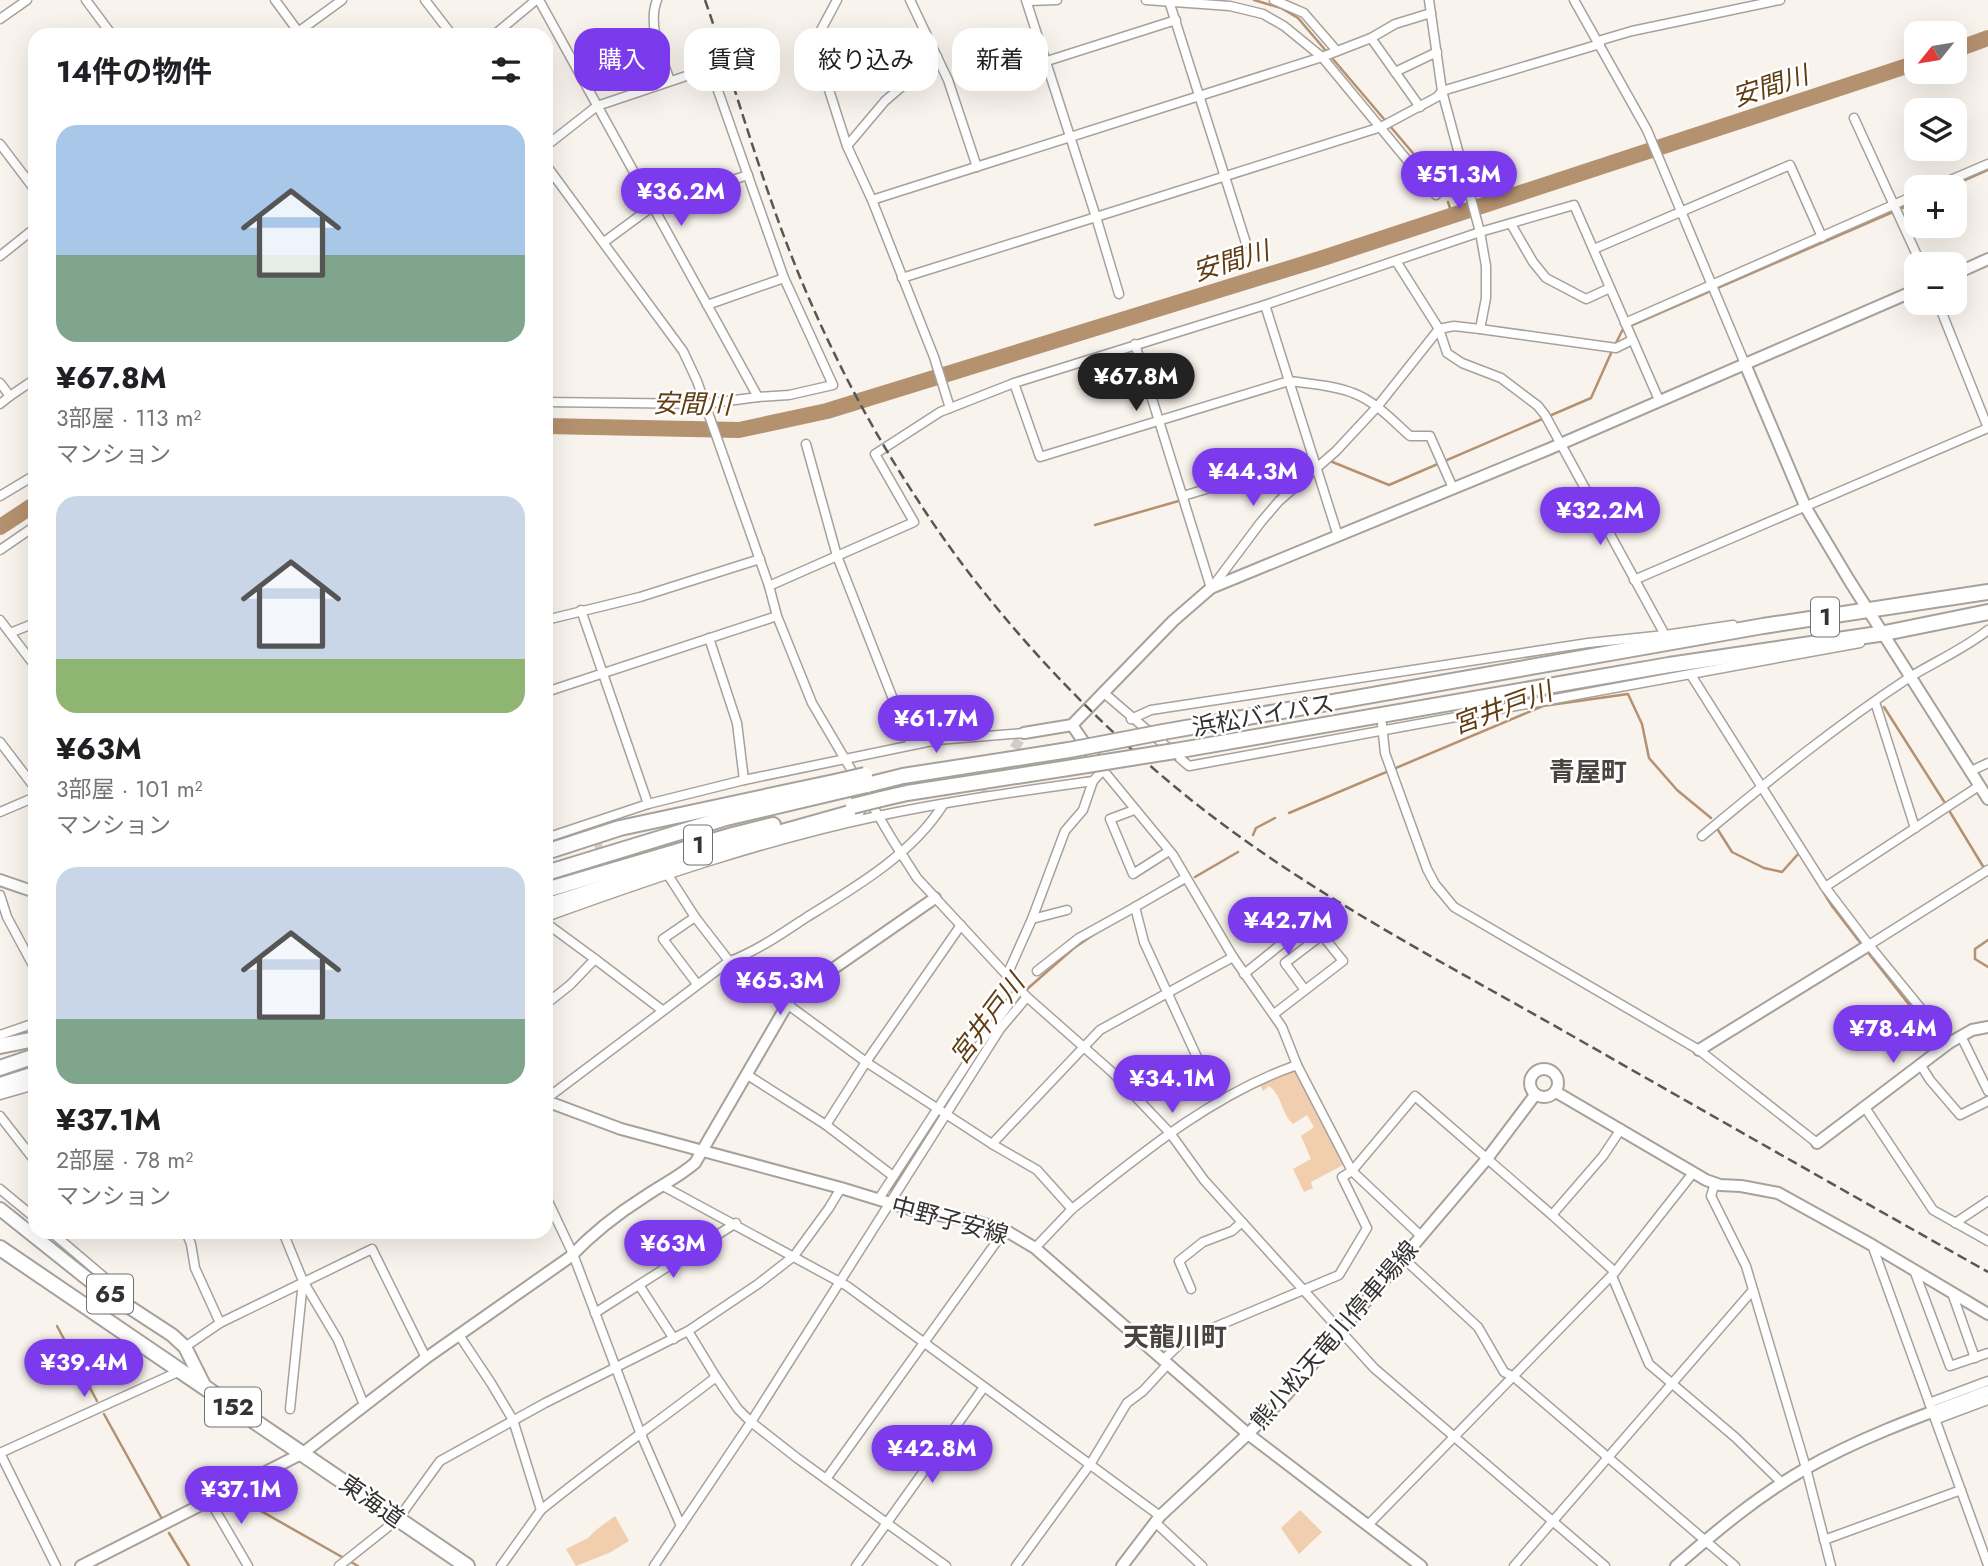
<!DOCTYPE html>
<html lang="ja">
<head>
<meta charset="utf-8">
<style>
  :root { --surface:#fff; --page:#f6f6f6; --text:#202124; --muted:#757577; --accent:#7c3aed }
  body { margin:0; font-family:Jost,"Noto Sans JP",sans-serif; background:var(--page); color:var(--text); height:100vh; display:flex; flex-direction:column; font-size:26px; white-space:nowrap }
  * { box-sizing:border-box; margin:0 }
  p { font-size:23px; color:var(--muted) }
  .icon { flex:none; width:38px; height:38px; fill:none; stroke:currentColor; stroke-width:2; stroke-linecap:round; stroke-linejoin:round }
  .map { position:relative; flex:1; overflow:hidden }
  .side { position:absolute; left:28px; top:28px; width:525px; height:1211px; display:flex; flex-direction:column; background:var(--surface); border-radius:21px; box-shadow:0 7px 28px #0002 }
  .side>* { flex:none }
  .hud { position:absolute; left:574px; top:28px; width:665px; height:63px; display:flex; gap:14px }
  .needle { width:46px; rotate:240deg }
  .fabs { position:absolute; left:1904px; top:21px; display:grid; gap:14px }
  .fabs a { display:grid; place-items:center; width:63px; height:63px; border-radius:14px; background:var(--surface); box-shadow:0 7px 28px #0002; font-size:35px }
  .price { position:absolute; translate:-50% -60px; padding:0 16px; border-radius:24px; background:var(--accent); color:#fff; font-size:23px; line-height:46px; filter:drop-shadow(0 2px 4px #0008) }
  .price::after { content:''; position:absolute; left:50%; top:42px; width:21px; height:16px; margin-left:-10px; background:inherit; clip-path:polygon(0 0,100% 0,50% 100%) }
  .price.active { background:#222; color:#fff }
  ul { padding:0; list-style:none }
  li { display:grid; align-content:center; gap:14px; height:371px; padding:0 28px }
  li span { display:grid; place-items:center; height:217px; border-radius:21px; color:#555 }
  li>.icon { margin-inline-start:auto }
  span .icon { width:126px; height:126px; fill:#fffc; stroke-width:1 }
  li b { font-size:30px }
  h2 { display:flex; justify-content:space-between; align-items:center; height:84px; padding:0 28px; font-size:30px }
  .chip { padding:0 24px; border-radius:21px; background:var(--surface); box-shadow:0 7px 28px #0002; font-size:24px; line-height:63px }
  .chip.active { background:var(--accent); color:#fff }
  .map>svg:first-child { display:block }
</style>
</head>
<body>
<div class="map">
<svg width="1988" height="1566" viewBox="0 0 1988 1566">
  <rect width="100%" height="100%" fill="#f9f3ed"/>
  <g fill="#f1cead">
    <path d="M1291 1070 1298 1073 1345 1164 1311 1182 1313 1188 1304 1192 1293 1169 1311 1159 1301 1136 1314 1127 1307 1115 1293 1124C1281 1113 1282 1095 1269 1086L1263 1091 1260 1085Z"/>
    <path d="M1300 1510 1322 1532 1299 1554 1281 1528Z"/>
    <path d="M615 1516 629 1541 609 1553 576 1566 566 1549 588 1538 596 1530Z"/>
  </g>
  <g fill="none" stroke-linecap="round" stroke-linejoin="round">
    <g stroke="#b4916f" stroke-width="2.5">
      <path d="M1254 0 1281 8 1298 18 1441 186"/>
      <path d="M1949 187 1988 170"/>
      <path d="M1448 202 1452 214"/>
      <path d="M1615 345 1623 329 1916 202"/>
      <path d="M1330 461 1389 485 1591 398 1612 351"/>
      <path d="M1239 483 1323 459"/>
      <path d="M1095 525 1182 500"/>
      <path d="M1884 707 1945 803"/>
      <path d="M1950 812 1984 868"/>
      <path d="M1289 813 1543 706 1628 694 1642 724 1649 758 1677 790 1711 818"/>
      <path d="M1718 830 1732 852 1764 868 1782 872 1799 853 1832 906 1862 945"/>
      <path d="M1253 835 1256 828 1275 818"/>
      <path d="M1195 877 1238 852"/>
      <path d="M1154 900 1184 884"/>
      <path d="M1988 940 1975 949V959L1988 967"/>
      <path d="M1866 950 1915 1012 1881 1039"/>
      <path d="M1026 990 1074 948 1099 931"/>
      <path d="M891 1190 992 1034"/>
      <path d="M57 1326 97 1401"/>
      <path d="M104 1414 162 1519"/>
      <path d="M231 1494 342 1557"/>
      <path d="M169 1533 189 1566"/>
      <path d="M351 1562 358 1566"/>
    </g>
    <g stroke="#b4916f" stroke-width="16">
      <path d="M1955 50 1988 38"/>
      <path d="M546 426 739 430 827 411 1323 258 1916 63"/>
      <path d="M0 527 35 504"/>
    </g>
    <path stroke="#d2cdc7" stroke-width="8" stroke-dasharray="8 4" stroke-linecap="butt" d="M598 844 607 875"/>
    <path stroke="#d2cdc7" stroke-width="10" stroke-dasharray="10 5" stroke-linecap="butt" d="M982 799 1024 733"/>
    <g stroke="#a7a19b" stroke-width="11">
      <g id="street">
        <path d="M86 0 112 35"/>
        <path d="M275 0 300 34"/>
        <path d="M425 0 452 35"/>
        <path d="M539 0 758 397 705 404 546 402"/>
        <path d="M657 0C647 25 662 57 670 81"/>
        <path d="M837 0 814 43 847 146 872 200"/>
        <path d="M910 0 948 80 977 167"/>
        <path d="M1026 0 1096 217 1381 127 1437 97 1442 91 1600 44"/>
        <path d="M1146 0 1230 6 1263 14 1284 26 1322 57 1436 195"/>
        <path d="M1274 0 1304 13 1337 51"/>
        <path d="M1429 0 1442 91 1480 232 1486 266V298L1480 329"/>
        <path d="M1574 0 1647 130 1745 364"/>
        <path d="M1028 1 1057 0"/>
        <path d="M1169 1 1246 243"/>
        <path d="M0 19 27 0"/>
        <path d="M294 35 342 0"/>
        <path d="M494 35 536 0"/>
        <path d="M1371 38 1420 107"/>
        <path d="M1598 41 1632 31 1780 0"/>
        <path d="M1047 61 1176 20"/>
        <path d="M1395 72 1437 52"/>
        <path d="M1854 118 1921 264"/>
        <path d="M0 144 35 190"/>
        <path d="M546 146 597 106 710 68 784 278 833 385 789 395 758 397"/>
        <path d="M847 146 885 101 937 56"/>
        <path d="M546 165 683 351 697 381 769 586 777 616 812 703 892 839 917 878 1027 997 1112 1072 1170 1133 1204 1180 1374 1368 1605 1566"/>
        <path d="M1934 187 1988 164"/>
        <path d="M1511 224 1533 262 1546 278 1586 299 1610 288"/>
        <path d="M604 242 653 206 748 175"/>
        <path d="M1594 249 1790 165 1822 237"/>
        <path d="M0 256 35 228"/>
        <path d="M1396 261 1439 329 1447 353 1462 363 1501 378 1538 406 1545 415 1665 635"/>
        <path d="M902 278 1096 217 1119 294"/>
        <path d="M1938 303 1988 428"/>
        <path d="M707 305 784 278"/>
        <path d="M1265 305 1338 536"/>
        <path d="M1625 323 1916 195"/>
        <path d="M1135 344 1211 588"/>
        <path d="M0 383 10 396 0 404"/>
        <path d="M1014 383 1040 457 1289 381C1310 384 1333 385 1353 393 1375 401 1393 421 1410 436H1430L1453 488"/>
        <path d="M10 396 35 379"/>
        <path d="M950 408 934 357 872 200 1322 57 1371 38 1395 24 1431 13"/>
        <path d="M806 444 837 556 911 745"/>
        <path d="M0 496 35 475"/>
        <path d="M1183 496 1313 457"/>
        <path d="M0 550 35 526"/>
        <path d="M1634 580 1988 428"/>
        <path d="M769 586 914 522 875 454 940 412 1014 383 1265 305 1480 232 1574 205 1659 400"/>
        <path d="M1213 586 1261 522 1279 501 1336 451 1377 407 1439 329 1454 326 1480 329 1616 348 1632 340"/>
        <path d="M581 610 648 804"/>
        <path d="M0 620 35 666"/>
        <path d="M546 620 640 597 760 559"/>
        <path d="M10 633 35 623"/>
        <path d="M709 638 737 723 744 780"/>
        <path d="M1691 675 1825 887 1869 945 1949 1043"/>
        <path d="M546 692 777 616"/>
        <path d="M1104 693 1189 766 1860 643"/>
        <path d="M1875 702 1915 828"/>
        <path d="M1131 719 1151 710 1588 643 1665 635 1733 625"/>
        <path d="M1382 724 1385 753 1427 869 1435 884 1454 907 1699 1050 1817 1143"/>
        <path d="M0 742 35 788"/>
        <path d="M1971 771 1988 763"/>
        <path d="M1134 810 1110 819 1133 874 1169 851"/>
        <path d="M0 812 35 797"/>
        <path d="M1702 836C1769 780 1837 725 1910 677 1936 661 1964 649 1988 630"/>
        <path d="M546 838 648 804 744 780 937 740 1024 733"/>
        <path d="M668 875 695 917 736 970 787 1004 866 1062 992 1144 1037 1170 1072 1209 1035 1248"/>
        <path d="M1185 878 1135 907 1144 942 1202 1068 1220 1101"/>
        <path d="M1825 887 1979 786"/>
        <path d="M0 895 7 917 35 969"/>
        <path d="M546 917C654 878 765 840 878 816 949 801 1022 791 1093 781L1103 770 1173 855 1233 957 1282 1027 1297 1065 1352 1171 1421 1236"/>
        <path d="M695 917 663 939 697 984"/>
        <path d="M1032 919 1067 910"/>
        <path d="M546 923 595 959 570 985 546 1004"/>
        <path d="M1869 945 1988 870"/>
        <path d="M595 959 662 1010"/>
        <path d="M1037 971 1079 938 1135 907"/>
        <path d="M1244 974 1315 917"/>
        <path d="M1007 975 1032 919 1065 831 1083 810 1093 781"/>
        <path d="M1274 1014 1343 961 1322 935 1285 963 1305 990"/>
        <path d="M0 1035 35 1023"/>
        <path d="M1961 1036 1988 1091"/>
        <path d="M1920 1064 1930 1080 1960 1115 1988 1101"/>
        <path d="M746 1074 826 1125 866 1062 961 925"/>
        <path d="M0 1095 35 1085"/>
        <path d="M546 1099 728 962C757 951 781 934 807 917 856 887 912 854 943 805"/>
        <path d="M1864 1106 1933 1210 1988 1241"/>
        <path d="M0 1116 35 1161"/>
        <path d="M826 1125 893 1176"/>
        <path d="M992 1144 1100 1030 1233 957"/>
        <path d="M1715 1183 1711 1196 1746 1266 1806 1468 1831 1566"/>
        <path d="M663 1186 847 1286 1160 1516"/>
        <path d="M0 1189 35 1218"/>
        <path d="M546 1197 573 1254 640 1432 681 1526"/>
        <path d="M878 1200 977 1048 1020 989"/>
        <path d="M1072 1209C1141 1154 1213 1094 1297 1065"/>
        <path d="M1552 1215 1615 1272 1693 1173"/>
        <path d="M1955 1223 1988 1201"/>
        <path d="M51 1232 104 1277 109 1294"/>
        <path d="M186 1232 191 1244 195 1268 220 1323"/>
        <path d="M283 1232 303 1281 338 1340 364 1405"/>
        <path d="M1872 1245 1988 1565"/>
        <path d="M1403 1258 1478 1327 1504 1372 1514 1377 1735 1566"/>
        <path d="M1914 1270 1950 1366 1988 1353"/>
        <path d="M1612 1276 1649 1364 1736 1438 1782 1483"/>
        <path d="M639 1285 674 1339"/>
        <path d="M1191 1289 1179 1261 1203 1242 1232 1231 1242 1222"/>
        <path d="M1952 1293 1975 1358"/>
        <path d="M595 1313 736 1223"/>
        <path d="M459 1335 491 1383 513 1420 541 1510 501 1566"/>
        <path d="M185 1347 220 1323 372 1249 426 1358"/>
        <path d="M1163 1360 1184 1340 1339 1275 1367 1228 1342 1177 1352 1171 1415 1096 1552 1215 1603 1156 1621 1129"/>
        <path d="M716 1377 738 1409 751 1422 797 1458 946 1566"/>
        <path d="M1929 1403 1988 1381"/>
        <path d="M290 1409 303 1281"/>
        <path d="M1937 1419 1988 1400"/>
        <path d="M0 1453 180 1371"/>
        <path d="M0 1453 56 1566"/>
        <path d="M826 1479 1005 1230"/>
        <path d="M210 1501 248 1566"/>
        <path d="M541 1510C597 1464 658 1422 716 1377L688 1331"/>
        <path d="M1155 1522 1202 1566"/>
        <path d="M1368 1525 1615 1272"/>
        <path d="M1824 1540 1961 1490"/>
        <path d="M339 1566 398 1519 440 1461 545 1403 688 1331 758 1284 794 1256 829 1208 841 1188"/>
        <path d="M654 1566 751 1422 1000 1029 1027 997"/>
        <path d="M856 1566 984 1387"/>
        <path d="M1016 1566 1091 1463 1127 1403 1143 1391 1168 1364"/>
        <path d="M1514 1566 1753 1290"/>
      </g>
    </g>
    <g stroke="#a7a19b" stroke-width="14">
      <g id="secondary">
        <path d="M1955 274 1988 259"/>
        <path d="M1745 364 1806 508 1849 580 1988 799"/>
        <path d="M1072 725 1103 770"/>
        <path d="M1024 733 1072 725 1173 621 1211 588 1549 449 1916 290"/>
        <path d="M0 880 35 892"/>
        <path d="M1699 1050 1869 945"/>
        <circle cx="1544" cy="1083" r="14"/>
        <path d="M1556 1092 1706 1180 1720 1185 1741 1186 1778 1193 1872 1245 1988 1314"/>
        <path d="M546 1101 621 1129 841 1188 916 1211 974 1221 1005 1230 1035 1248 1248 1434 1421 1566"/>
        <path d="M1817 1143 1949 1043 1972 1030 1988 1027"/>
        <path d="M81 1566 303 1453 426 1358 570 1257C592 1234 617 1214 644 1197 661 1185 679 1177 695 1163L791 998 935 898"/>
        <path d="M1122 1566 1160 1516 1248 1434 1287 1394 1486 1160 1535 1095"/>
        <path d="M1676 1566C1716 1531 1758 1496 1805 1469 1863 1436 1926 1414 1988 1391"/>
      </g>
    </g>
    <g stroke="#a7a19b" stroke-width="16">
      <path id="primary" d="M0 1209 94 1284 172 1335 185 1347 206 1389"/>
    </g>
    <g stroke="#a7a19b" stroke-width="18">
      <g id="highway">
        <path d="M1163 732 1763 626 1988 592"/>
        <path d="M1175 751 1669 665 1885 633 1988 612"/>
        <path d="M867 785 903 776 1069 750"/>
        <path d="M881 799 907 793 1087 765"/>
        <path d="M546 852 620 828 839 781"/>
        <path d="M546 873 726 818 845 790"/>
        <path d="M546 890 733 835 773 825"/>
        <path d="M546 906 728 847 857 811"/>
        <path d="M0 1046 35 1039"/>
        <path d="M0 1068 35 1056"/>
        <path d="M0 1085 35 1074"/>
        <path d="M0 1248 467 1566"/>
      </g>
    </g>
    <use href="#street" stroke="#fff" stroke-width="8"/>
    <use href="#secondary" stroke="#fff" stroke-width="10"/>
    <use href="#primary" stroke="#fff" stroke-width="12"/>
    <use href="#highway" stroke="#fff" stroke-width="14"/>
    <path stroke="#595654" stroke-width="2.5" stroke-dasharray="10 5" stroke-linecap="butt" d="M705 0C740 101 768 206 811 303 841 372 878 440 919 502 988 609 1085 714 1185 795 1301 889 1439 960 1569 1034 1709 1114 1848 1193 1988 1272"/>
    <g stroke="#a7a19b" stroke-width="18" stroke-linecap="butt">
      <g id="highway-bridge">
        <path d="M1069 750 1163 732"/>
        <path d="M1087 765 1175 751"/>
        <path d="M839 781 865 775"/>
        <path d="M845 790 867 785"/>
        <path d="M853 806 881 799"/>
      </g>
    </g>
    <use href="#highway-bridge" stroke="#fff" stroke-width="14"/>
  </g>
  <g text-anchor="middle" dominant-baseline="central" stroke-width="5" stroke-linejoin="round" paint-order="stroke">
    <g fill="#fff" stroke="#72706f" stroke-width="2">
      <rect x="1811" y="597.5" width="28" height="39" rx="5"/>
      <rect x="684" y="825.5" width="28" height="39" rx="5"/>
      <rect x="87" y="1274.5" width="46" height="39" rx="5"/>
      <rect x="205" y="1387.5" width="56" height="39" rx="5"/>
    </g>
    <g font-size="23" font-weight="bold" fill="#353331">
      <text x="1825" y="617">1</text>
      <text x="698" y="845">1</text>
      <text x="110" y="1294">65</text>
      <text x="233" y="1407">152</text>
    </g>
    <g font-size="24" fill="#353331" stroke="#fff">
      <text transform="translate(1263 715) rotate(-10)">浜松バイパス</text>
      <text transform="translate(950 1220) rotate(15)">中野子安線</text>
      <text transform="translate(1334 1335) rotate(-49)">熊小松天竜川停車場線</text>
      <text transform="translate(372 1501) rotate(35)">東海道</text>
    </g>
    <g font-size="26" font-style="italic" fill="#603c12" stroke="#fff">
      <text transform="translate(1770 86) rotate(-18)">安間川</text>
      <text transform="translate(1231 261) rotate(-17)">安間川</text>
      <text transform="translate(692 404) rotate(1)">安間川</text>
      <text transform="translate(1502 708) rotate(-20)">宮井戸川</text>
      <text transform="translate(987 1019) rotate(-53)">宮井戸川</text>
    </g>
    <g font-size="26" font-weight="bold" fill="#49443f" stroke="#fff">
      <text x="1588" y="772">青屋町</text>
      <text x="1175" y="1337">天龍川町</text>
    </g>
  </g>
</svg>
<div class="fabs">
<a><svg class="needle" viewBox="-14 -14 28 28"><path d="M0-13l5 13h-10z" fill="#e53935"/><path d="M0 13l5-13h-10z" fill="#757577"/></svg></a>
<a><svg class="icon" aria-label="layers" viewBox="0 0 24 24"><path d="M12 4l9 5-9 5-9-5zM3 14l9 5 9-5"/></svg></a>
<a>+</a>
<a>−</a>
</div>
<b class="price" style="left:1459px;top:211px">¥51.3M</b>
<b class="price" style="left:681px;top:228px">¥36.2M</b>
<b class="price active" style="left:1136px;top:413px">¥67.8M</b>
<b class="price" style="left:1253px;top:508px">¥44.3M</b>
<b class="price" style="left:1600px;top:547px">¥32.2M</b>
<b class="price" style="left:936px;top:755px">¥61.7M</b>
<b class="price" style="left:1288px;top:957px">¥42.7M</b>
<b class="price" style="left:780px;top:1017px">¥65.3M</b>
<b class="price" style="left:1893px;top:1065px">¥78.4M</b>
<b class="price" style="left:1172px;top:1115px">¥34.1M</b>
<b class="price" style="left:673px;top:1280px">¥63M</b>
<b class="price" style="left:84px;top:1399px">¥39.4M</b>
<b class="price" style="left:932px;top:1485px">¥42.8M</b>
<b class="price" style="left:241px;top:1526px">¥37.1M</b>
<div class="hud">
<a class="chip active">購入</a>
<a class="chip">賃貸</a>
<a class="chip">絞り込み</a>
<a class="chip">新着</a>
</div>
<section class="side">
<h2>14件の物件<svg class="icon" aria-label="filters" viewBox="0 0 24 24"><path d="M4 7h16M4 17h16"/><circle cx="9" cy="7" r="2"/><circle cx="15" cy="17" r="2"/></svg></h2>
<ul>
<li><span style="background:linear-gradient(#a9c7e8 60%,#7fa58c 0)"><svg class="icon" aria-label="home" viewBox="0 0 24 24"><path d="M3 11l9-7 9 7M6 9v11h12V9"/></svg></span><div><b>¥67.8M</b><p>3部屋 · 113 m²</p><p>マンション</p></div></li>
<li><span style="background:linear-gradient(#c9d6e8 75%,#8fb573 0)"><svg class="icon" aria-label="home" viewBox="0 0 24 24"><path d="M3 11l9-7 9 7M6 9v11h12V9"/></svg></span><div><b>¥63M</b><p>3部屋 · 101 m²</p><p>マンション</p></div></li>
<li><span style="background:linear-gradient(#c9d6e8 70%,#7fa58c 0)"><svg class="icon" aria-label="home" viewBox="0 0 24 24"><path d="M3 11l9-7 9 7M6 9v11h12V9"/></svg></span><div><b>¥37.1M</b><p>2部屋 · 78 m²</p><p>マンション</p></div></li>
</ul>
</section>
</div>
</body>
</html>
